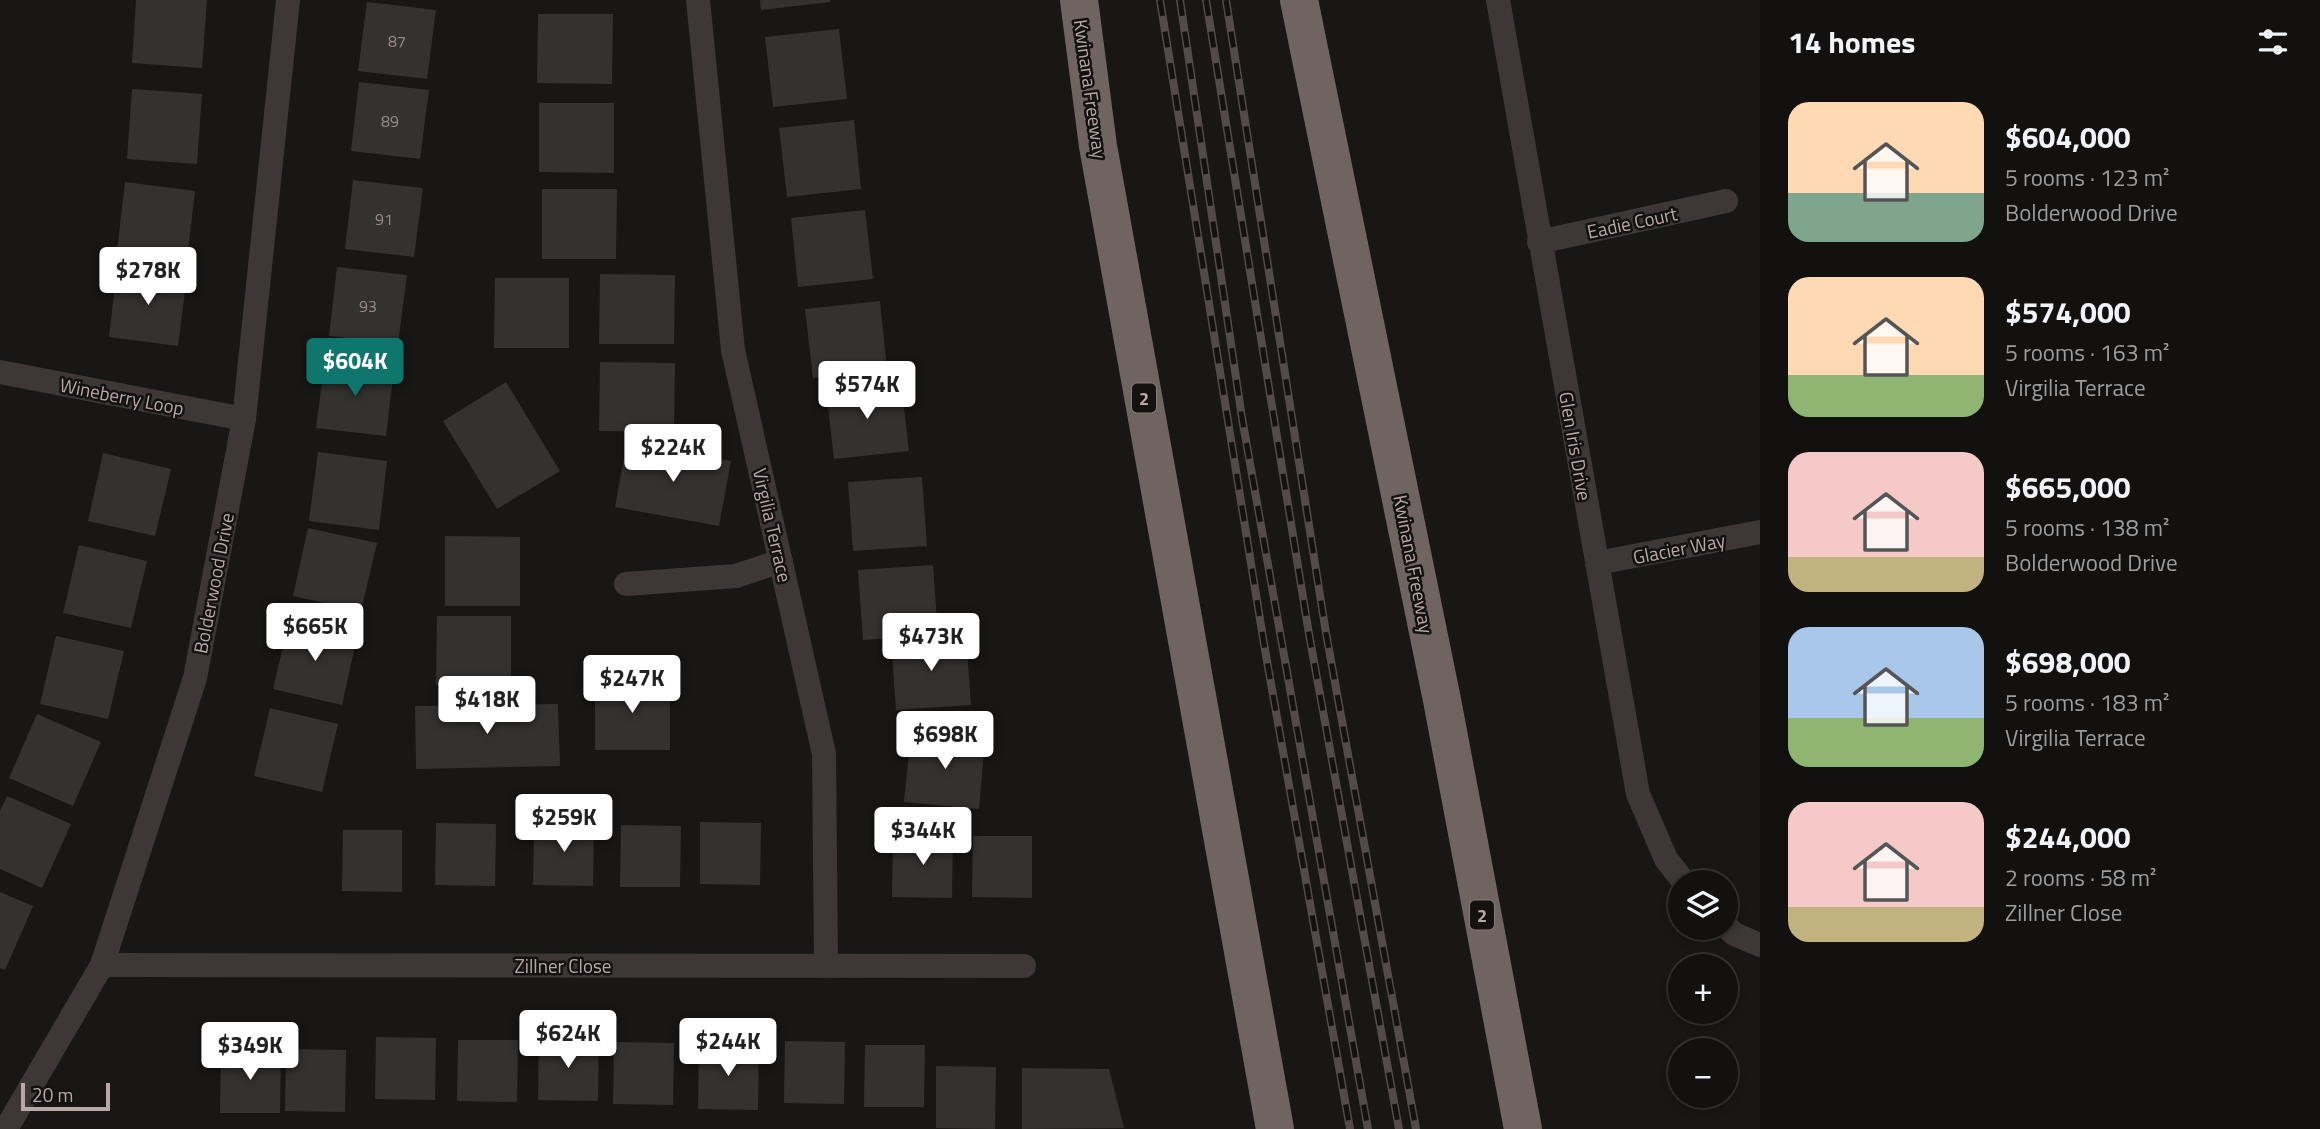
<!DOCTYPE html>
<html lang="en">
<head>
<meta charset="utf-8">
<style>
  :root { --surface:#121110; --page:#1f1f1e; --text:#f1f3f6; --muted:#9c9d9f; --line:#313130; --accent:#0f766e }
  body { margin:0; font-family:"Titillium Web",sans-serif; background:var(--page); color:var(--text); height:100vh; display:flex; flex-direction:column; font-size:26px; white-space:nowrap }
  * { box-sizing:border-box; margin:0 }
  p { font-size:23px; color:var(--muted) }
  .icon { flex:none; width:38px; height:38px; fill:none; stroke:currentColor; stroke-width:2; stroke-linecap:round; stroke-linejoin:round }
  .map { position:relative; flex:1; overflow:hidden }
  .drawer { display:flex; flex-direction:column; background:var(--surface); width:560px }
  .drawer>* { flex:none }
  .controls { position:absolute; left:1668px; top:870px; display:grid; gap:14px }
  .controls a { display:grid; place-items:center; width:70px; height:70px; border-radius:50%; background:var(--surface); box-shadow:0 4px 10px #0003,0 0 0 2px var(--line); font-size:35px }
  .scale { position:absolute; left:21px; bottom:18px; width:89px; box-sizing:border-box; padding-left:7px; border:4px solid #b9a8a7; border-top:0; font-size:19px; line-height:24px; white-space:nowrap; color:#b9a8a7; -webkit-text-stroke:5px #131211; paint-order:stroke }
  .price { position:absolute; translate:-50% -60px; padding:0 16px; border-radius:7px; background:#fff; color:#222; font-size:23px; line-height:46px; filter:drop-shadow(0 2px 4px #0008) }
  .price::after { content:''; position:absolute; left:50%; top:42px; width:21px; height:16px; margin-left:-10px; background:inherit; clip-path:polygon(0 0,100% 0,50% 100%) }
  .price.current { background:var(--accent); color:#fff }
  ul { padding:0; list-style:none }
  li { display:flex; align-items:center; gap:21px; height:175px; padding:0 28px }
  li span { display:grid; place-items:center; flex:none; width:196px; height:140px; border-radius:21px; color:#555 }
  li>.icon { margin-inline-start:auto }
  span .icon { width:84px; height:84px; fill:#fffc; stroke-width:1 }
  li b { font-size:30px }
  h2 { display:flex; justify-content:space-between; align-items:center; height:84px; padding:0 28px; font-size:30px }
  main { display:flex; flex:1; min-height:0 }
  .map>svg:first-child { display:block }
</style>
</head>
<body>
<main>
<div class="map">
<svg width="1760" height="1129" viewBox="0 0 1760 1129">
  <rect width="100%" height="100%" fill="#181716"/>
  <g fill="#343231">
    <path d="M136 0H207L202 68 132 63Z"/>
    <path d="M760 0H830V2L761 10Z"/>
    <path d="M367 2 436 10 427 79 358 71Z"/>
    <path d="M538 14H613L612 84 537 83Z"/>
    <path d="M839 29 847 99 773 107 765 37Z"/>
    <path d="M359 82 429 90 420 159 351 151Z"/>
    <path d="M132 89 202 94 197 164 127 159Z"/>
    <path d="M539 103H614V173L539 172Z"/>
    <path d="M854 120 861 189 787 197 779 128Z"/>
    <path d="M353 180 423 188 414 257 345 249Z"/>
    <path d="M125 182 195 191 187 260 117 251Z"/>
    <path d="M542 189H617L616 259H542Z"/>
    <path d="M865 210 873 279 798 287 791 218Z"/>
    <path d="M337 267 407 275 398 344 329 336Z"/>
    <path d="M117 268 187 276 178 346 109 337Z"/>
    <path d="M600 274 675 275 674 344H599Z"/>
    <path d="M495 278H569V348H494Z"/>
    <path d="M880 301 887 370 813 378 805 309Z"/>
    <path d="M325 359 394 368 386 436 316 428Z"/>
    <path d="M600 362 675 363 674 432 599 431Z"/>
    <path d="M506 382 560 471 497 509 443 421Z"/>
    <path d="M901 382 909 451 834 459 826 390Z"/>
    <path d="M627 442 731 461 719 526 615 507Z"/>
    <path d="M318 452 387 461 379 530 309 521Z"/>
    <path d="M103 453 171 469 155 536 88 521Z"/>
    <path d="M922 477 927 546 853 551 848 482Z"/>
    <path d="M308 528 377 543 361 611 293 596Z"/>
    <path d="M445 536 520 537V606H445Z"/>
    <path d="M79 545 147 561 131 628 63 613Z"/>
    <path d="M933 565 938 635 863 640 858 570Z"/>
    <path d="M437 616H511V686L436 685Z"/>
    <path d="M289 621 357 637 342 705 273 689Z"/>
    <path d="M56 636 124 651 108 719 40 704Z"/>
    <path d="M966 636 971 705 896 710 891 641Z"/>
    <path d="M595 680 670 681V750H595Z"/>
    <path d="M558 704 560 766 416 769 415 706Z"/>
    <path d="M270 708 338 724 322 792 254 776Z"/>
    <path d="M37 714 101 742 73 806 9 778Z"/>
    <path d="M911 733 985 739 979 809 904 802Z"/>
    <path d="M7 796 71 824 42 888 0 869V811Z"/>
    <path d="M700 822 761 823 760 885 700 884Z"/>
    <path d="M436 823 496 824 495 886 435 885Z"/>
    <path d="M534 823 594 824 593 886 533 885Z"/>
    <path d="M621 825 681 826 680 887H620Z"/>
    <path d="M343 830H402V892L342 891Z"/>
    <path d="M893 836H953L952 898 892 897Z"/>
    <path d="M973 836H1032V898L972 897Z"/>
    <path d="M0 892 33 906 5 970 0 968Z"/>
    <path d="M376 1037 436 1038 435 1100 375 1099Z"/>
    <path d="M539 1038 599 1039 598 1101 538 1100Z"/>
    <path d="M458 1040H518L517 1102 457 1101Z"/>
    <path d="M785 1041 845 1042 844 1104 784 1103Z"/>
    <path d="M614 1042 674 1043 673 1105 613 1104Z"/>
    <path d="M865 1045H925L924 1107H864Z"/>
    <path d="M699 1047 759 1048 758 1110 698 1109Z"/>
    <path d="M286 1049 346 1050 345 1112 285 1111Z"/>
    <path d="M221 1051H281L280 1113H220Z"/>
    <path d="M936 1066 996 1067 995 1129 936 1128Z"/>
    <path d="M1022 1068 1109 1069 1124 1128 1022 1129Z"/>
  </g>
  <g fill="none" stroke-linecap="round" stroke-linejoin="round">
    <g stroke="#3d3836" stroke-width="24">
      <path d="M698 0 733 350 824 754 826 966"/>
      <path d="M1498 0 1638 794 1666 859 1684 882"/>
      <path d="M1539 242 1726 201"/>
      <path d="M0 372 244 419"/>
      <path d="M1597 563 1760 532"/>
      <path d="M626 584 736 576 781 561"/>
      <path d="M1726 926 1734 934 1760 945"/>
      <path d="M102 965 1024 966"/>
      <path d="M6 1129 102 965 195 678 244 419 288 0"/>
    </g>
    <g stroke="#6f6462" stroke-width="38">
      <path d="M1079 0 1098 146 1275 1129"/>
      <path d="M1299 0 1442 700 1523 1129"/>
    </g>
    <g stroke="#524b49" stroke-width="8">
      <g id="rail">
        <path d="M1160 0 1264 644 1350 1129"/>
        <path d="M1180 0 1242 418 1368 1129"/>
        <path d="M1206 0 1309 634 1399 1129"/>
        <path d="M1226 0 1326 633 1416 1129"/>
      </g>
    </g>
    <use href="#rail" stroke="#131211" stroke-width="5" stroke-dasharray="16" stroke-linecap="butt"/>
  </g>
  <g text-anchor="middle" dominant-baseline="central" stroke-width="5" stroke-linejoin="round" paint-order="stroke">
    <g font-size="16" fill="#988a8a">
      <text x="397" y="41">87</text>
      <text x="390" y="121">89</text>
      <text x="384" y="219">91</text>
      <text x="368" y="306">93</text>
    </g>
    <g fill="#131211" stroke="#877b7a" stroke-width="2">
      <rect x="1132" y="383.5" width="24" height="29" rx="5"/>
      <rect x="1470" y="900.5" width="24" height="29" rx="5"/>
    </g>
    <g font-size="18" font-weight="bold" fill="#b9a8a7">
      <text x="1144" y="398">2</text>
      <text x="1482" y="915">2</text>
    </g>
    <g font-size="19" fill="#b9a8a7" stroke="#131211">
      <text transform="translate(1091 89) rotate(82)">Kwinana Freeway</text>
      <text transform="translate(1632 222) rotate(-12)">Eadie Court</text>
      <text transform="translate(122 396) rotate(11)">Wineberry Loop</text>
      <text transform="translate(1576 446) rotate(80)">Glen Iris Drive</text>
      <text transform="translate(773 525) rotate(77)">Virgilia Terrace</text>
      <text transform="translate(1679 548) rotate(-11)">Glacier Way</text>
      <text transform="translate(1414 564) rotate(79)">Kwinana Freeway</text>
      <text transform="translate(213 583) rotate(-79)">Bolderwood Drive</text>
      <text x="563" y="965">Zillner Close</text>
    </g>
  </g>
</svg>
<div class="controls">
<a><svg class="icon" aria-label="layers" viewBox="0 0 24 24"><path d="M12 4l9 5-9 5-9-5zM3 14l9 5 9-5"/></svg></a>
<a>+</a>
<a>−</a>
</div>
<div class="scale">20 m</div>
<b class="price" style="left:148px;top:307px">$278K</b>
<b class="price current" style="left:355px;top:398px">$604K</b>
<b class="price" style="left:867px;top:421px">$574K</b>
<b class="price" style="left:673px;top:484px">$224K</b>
<b class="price" style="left:315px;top:663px">$665K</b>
<b class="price" style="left:931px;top:673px">$473K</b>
<b class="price" style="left:632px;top:715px">$247K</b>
<b class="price" style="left:487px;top:736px">$418K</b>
<b class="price" style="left:945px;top:771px">$698K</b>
<b class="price" style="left:564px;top:854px">$259K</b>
<b class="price" style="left:923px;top:867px">$344K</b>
<b class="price" style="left:568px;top:1070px">$624K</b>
<b class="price" style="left:728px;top:1078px">$244K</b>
<b class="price" style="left:250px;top:1082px">$349K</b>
</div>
<section class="drawer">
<h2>14 homes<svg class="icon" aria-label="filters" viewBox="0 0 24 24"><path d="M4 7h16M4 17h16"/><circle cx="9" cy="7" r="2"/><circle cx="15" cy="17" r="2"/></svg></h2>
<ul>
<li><span style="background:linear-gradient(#ffd9b3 65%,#7fa58c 0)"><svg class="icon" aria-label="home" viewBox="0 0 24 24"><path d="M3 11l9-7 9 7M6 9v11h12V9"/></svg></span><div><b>$604,000</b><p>5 rooms · 123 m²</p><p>Bolderwood Drive</p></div></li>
<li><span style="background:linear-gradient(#ffd9b3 70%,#8fb573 0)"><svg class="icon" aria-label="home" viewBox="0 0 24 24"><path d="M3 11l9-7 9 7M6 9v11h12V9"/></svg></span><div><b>$574,000</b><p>5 rooms · 163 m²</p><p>Virgilia Terrace</p></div></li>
<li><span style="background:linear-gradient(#f6c9c9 75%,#c2b280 0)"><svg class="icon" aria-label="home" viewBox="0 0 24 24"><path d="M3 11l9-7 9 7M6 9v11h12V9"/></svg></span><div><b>$665,000</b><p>5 rooms · 138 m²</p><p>Bolderwood Drive</p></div></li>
<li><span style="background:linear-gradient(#a9c7e8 65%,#8fb573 0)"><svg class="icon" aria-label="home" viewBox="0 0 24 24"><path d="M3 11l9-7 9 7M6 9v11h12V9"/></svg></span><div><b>$698,000</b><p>5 rooms · 183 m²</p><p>Virgilia Terrace</p></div></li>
<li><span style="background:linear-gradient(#f6c9c9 75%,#c2b280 0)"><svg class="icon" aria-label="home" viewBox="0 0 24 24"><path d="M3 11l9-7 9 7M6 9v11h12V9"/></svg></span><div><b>$244,000</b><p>2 rooms · 58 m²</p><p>Zillner Close</p></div></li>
</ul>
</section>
</main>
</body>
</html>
